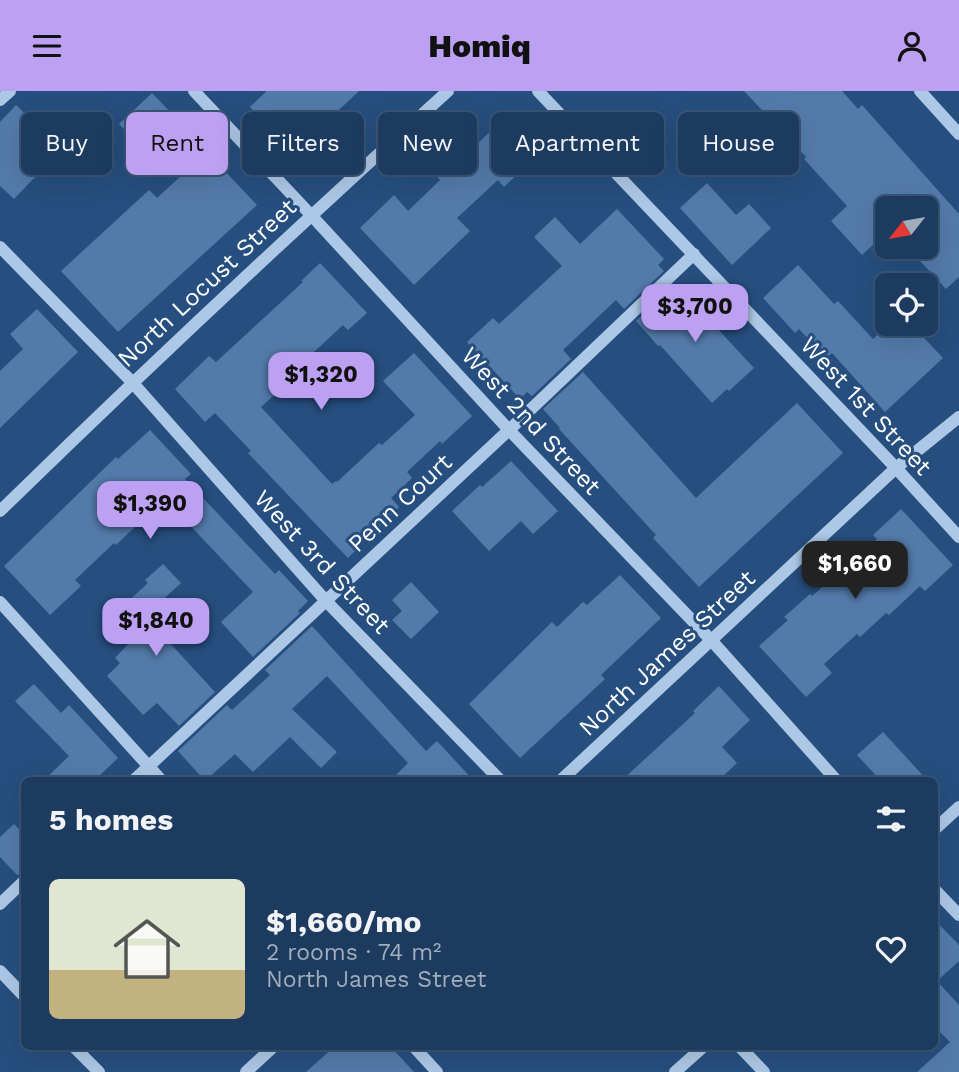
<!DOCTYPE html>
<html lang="en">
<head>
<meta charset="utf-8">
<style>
  :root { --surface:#1c3b5f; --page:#254265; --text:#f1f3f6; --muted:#a0adbd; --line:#3a5574; --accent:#bca0f2 }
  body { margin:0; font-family:"Work Sans",sans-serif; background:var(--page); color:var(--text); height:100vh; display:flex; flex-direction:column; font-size:26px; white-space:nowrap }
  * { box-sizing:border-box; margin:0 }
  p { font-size:23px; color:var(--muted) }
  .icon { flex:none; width:38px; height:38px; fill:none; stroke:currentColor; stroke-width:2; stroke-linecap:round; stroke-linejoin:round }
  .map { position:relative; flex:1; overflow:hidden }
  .details { position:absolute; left:21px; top:686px; width:917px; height:273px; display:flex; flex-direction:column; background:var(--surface); border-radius:10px; box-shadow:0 7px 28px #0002,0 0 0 2px var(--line) }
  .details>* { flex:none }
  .hud { position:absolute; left:21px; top:21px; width:917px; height:63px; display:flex; gap:14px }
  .needle { width:46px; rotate:239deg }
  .buttons { position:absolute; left:875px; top:105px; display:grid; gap:14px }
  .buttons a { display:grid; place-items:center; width:63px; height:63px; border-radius:10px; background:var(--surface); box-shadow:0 7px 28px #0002,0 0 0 2px var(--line); font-size:35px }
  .price { position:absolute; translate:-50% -60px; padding:0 16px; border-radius:14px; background:var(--accent); color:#111; font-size:23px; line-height:46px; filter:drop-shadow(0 2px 4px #0008) }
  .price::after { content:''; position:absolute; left:50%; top:42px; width:21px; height:16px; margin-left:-10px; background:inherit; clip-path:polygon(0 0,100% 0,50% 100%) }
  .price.active { background:#222; color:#fff }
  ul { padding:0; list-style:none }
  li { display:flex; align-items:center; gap:21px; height:175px; padding:0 28px }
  li span { display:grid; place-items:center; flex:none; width:196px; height:140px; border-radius:10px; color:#555 }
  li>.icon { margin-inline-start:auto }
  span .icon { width:84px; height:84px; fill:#fffc; stroke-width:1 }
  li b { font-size:30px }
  h2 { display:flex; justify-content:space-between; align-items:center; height:84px; padding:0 28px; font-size:30px }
  .chip { padding:0 24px; border-radius:10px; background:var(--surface); box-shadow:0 7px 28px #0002,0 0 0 2px var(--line); font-size:24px; line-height:63px }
  .chip.active { background:var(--accent); color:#111 }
  header { display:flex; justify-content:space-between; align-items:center; height:91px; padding:0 28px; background:var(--accent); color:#111; font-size:32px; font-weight:800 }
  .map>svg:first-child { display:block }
</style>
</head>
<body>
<header><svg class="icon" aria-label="menu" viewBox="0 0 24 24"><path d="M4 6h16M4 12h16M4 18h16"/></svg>Homiq<svg class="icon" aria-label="person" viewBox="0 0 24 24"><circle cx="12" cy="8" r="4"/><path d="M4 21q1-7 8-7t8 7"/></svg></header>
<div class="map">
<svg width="959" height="981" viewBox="0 0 959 981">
  <rect width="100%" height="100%" fill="#264f7f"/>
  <g fill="#537baa">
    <path d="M267 0H359L293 62 250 16Z"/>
    <path d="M744 0H842L858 18 862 14 959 123V186L946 198 907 156H926V117H887V141L862 164 831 130 847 115 804 68 806 66Z"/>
    <path d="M152 2 177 28 144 59 119 33Z"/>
    <path d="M16 14 62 58 14 108 0 95V31Z"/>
    <path d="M512 20 546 56 504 96 498 89 457 127 470 140 414 194 360 137 394 104 408 120 440 89 430 78 447 61 457 72Z"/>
    <path d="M207 61 257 114 118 241 61 180 149 99 157 107Z"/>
    <path d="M707 92 736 124 749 113 771 137 732 174 680 117Z"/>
    <path d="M617 118 664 168 658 174 664 180 624 218 616 209 563 259 571 268 532 305 527 301 520 308 467 251 493 227 499 233 562 175 534 146 555 126 580 153Z"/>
    <path d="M320 172 367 222 348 239 343 234 301 273 304 277 261 316 332 393 336 390 337 391 379 352 382 354 415 324 383 290 414 262 472 325 442 353 440 350 407 381 412 387 391 407 399 416 348 467 248 362 251 360 215 322 205 331 175 298 209 265 216 271 303 191 301 190Z"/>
    <path d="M798 174 834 213 838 210 873 248 889 233H911L943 267 885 321 832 262 826 267 799 238 795 242 763 207Z"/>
    <path d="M676 193 754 277 729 300 727 298 712 312 660 254 658 255 636 230Z"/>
    <path d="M37 218 78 261 0 337V280L23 258 10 243Z"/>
    <path d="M583 281 696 407 797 312 843 362 699 496 653 447 656 444 559 338 560 337 543 318Z"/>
    <path d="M150 339 191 383 185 388 275 483 279 479 308 510 298 520 300 522 253 566 221 531 253 501 165 408 116 454 114 452 75 489 81 495 50 524 4 475 116 366 118 368Z"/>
    <path d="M511 370 558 420 533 443 521 430 489 460 452 420 480 394 482 396Z"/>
    <path d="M901 418 953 474 925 500 920 495 889 524 886 522 860 546 857 543 824 573 832 582 806 606 759 555 788 529 784 526 810 503 812 505 877 448 873 444Z"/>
    <path d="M163 473 181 492 145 525 215 601 179 635 157 612 143 624 107 585 120 572 115 567 133 548 112 525 148 492 145 489Z"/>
    <path d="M620 484 661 527 601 584 605 588 520 667 469 613 552 531 557 536 583 511 587 514Z"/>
    <path d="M411 491 439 521 411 548 392 529 402 520 392 509Z"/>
    <path d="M312 535 426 660 437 650 474 690H390L408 672 327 585 292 618 337 661 321 677 290 646 253 681 235 663 205 690 178 660 227 614 232 619 270 584 265 579Z"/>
    <path d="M34 593 61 622 69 614 118 667 94 690H43L69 665 15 610Z"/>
    <path d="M719 595 750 629 722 656 737 672 718 690H621L695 622 693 620Z"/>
    <path d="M883 641 928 690H881L857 664Z"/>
    <path d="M14 733 24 743V781L17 784 0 766V746Z"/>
    <path d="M934 828 959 854V870L937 890 959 914V981H917L950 951 934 935Z"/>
    <path d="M334 956H391L414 981H306Z"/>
  </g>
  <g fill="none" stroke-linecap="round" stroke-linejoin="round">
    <g stroke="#adc8e6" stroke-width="12">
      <path d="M194 0 311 124 509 339 712 550 837 690"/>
      <path d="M538 0 896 377 959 446"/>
      <path d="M920 0 959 43"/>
      <path d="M0 9 10 0"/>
      <path d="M0 156 132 291 326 510 501 690"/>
      <path d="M0 420C147 277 296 137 448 0"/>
      <path d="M0 511 162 690"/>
      <path d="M133 690 509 339 694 163"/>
      <path d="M560 690 896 377 959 326"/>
      <path d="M934 739 959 716"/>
      <path d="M934 798 959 824"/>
      <path d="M0 813 24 790"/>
      <path d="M0 880 24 905"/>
      <path d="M74 956 99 981"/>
      <path d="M414 956 437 981"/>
      <path d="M740 956 764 981"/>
      <path d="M246 981 273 956"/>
      <path d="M675 981 703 956"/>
    </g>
  </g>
  <g text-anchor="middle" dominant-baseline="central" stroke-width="6" stroke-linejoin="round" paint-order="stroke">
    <g font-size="24" fill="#fff" stroke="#264f7f">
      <text transform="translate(207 192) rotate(-43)">North Locust Street</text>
      <text transform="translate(866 315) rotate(47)">West 1st Street</text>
      <text transform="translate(531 330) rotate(47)">West 2nd Street</text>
      <text transform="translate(400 412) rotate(-43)">Penn Court</text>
      <text transform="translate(322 471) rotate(47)">West 3rd Street</text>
      <text transform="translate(667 562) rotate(-43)">North James Street</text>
    </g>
  </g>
</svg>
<div class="buttons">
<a><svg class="needle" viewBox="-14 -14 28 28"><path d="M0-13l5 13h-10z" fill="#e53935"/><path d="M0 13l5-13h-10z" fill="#a0adbd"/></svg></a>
<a><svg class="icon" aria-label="locate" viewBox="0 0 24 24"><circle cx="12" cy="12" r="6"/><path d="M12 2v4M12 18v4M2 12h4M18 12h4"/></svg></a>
</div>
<b class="price" style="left:695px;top:253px">$3,700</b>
<b class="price" style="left:321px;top:321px">$1,320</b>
<b class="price" style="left:150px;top:450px">$1,390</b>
<b class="price active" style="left:855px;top:510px">$1,660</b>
<b class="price" style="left:156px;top:567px">$1,840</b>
<div class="hud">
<a class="chip">Buy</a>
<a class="chip active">Rent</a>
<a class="chip">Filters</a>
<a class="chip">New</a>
<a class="chip">Apartment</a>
<a class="chip">House</a>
</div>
<section class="details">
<h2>5 homes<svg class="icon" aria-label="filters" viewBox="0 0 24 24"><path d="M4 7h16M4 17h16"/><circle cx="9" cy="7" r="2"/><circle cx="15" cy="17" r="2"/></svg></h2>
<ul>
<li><span style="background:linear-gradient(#dfe7d0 65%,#c2b280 0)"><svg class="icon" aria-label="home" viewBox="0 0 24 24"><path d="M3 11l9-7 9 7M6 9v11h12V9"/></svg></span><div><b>$1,660/mo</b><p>2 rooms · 74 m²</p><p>North James Street</p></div><svg class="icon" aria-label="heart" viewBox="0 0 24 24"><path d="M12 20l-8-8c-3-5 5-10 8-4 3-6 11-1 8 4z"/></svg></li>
</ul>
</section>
</div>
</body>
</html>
